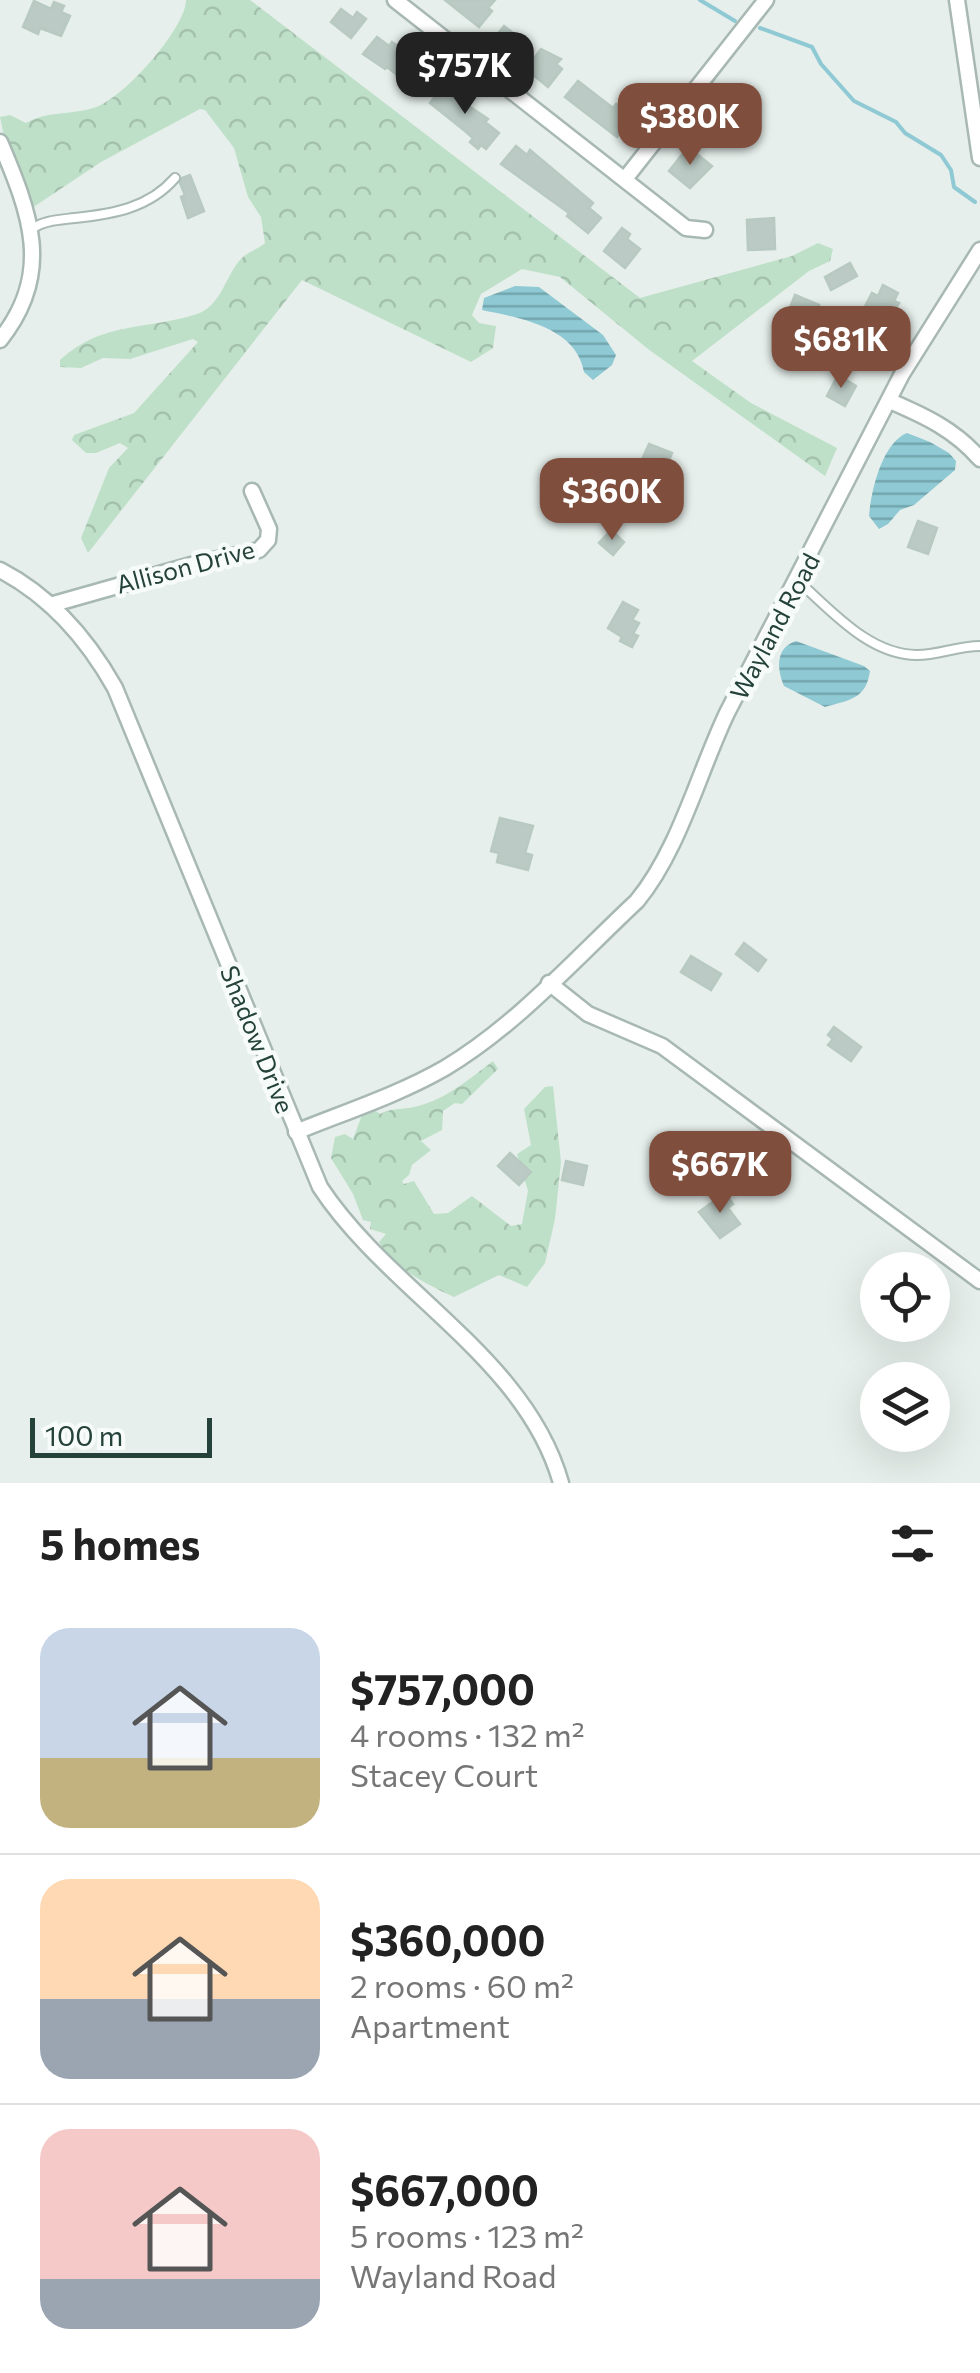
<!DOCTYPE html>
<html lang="en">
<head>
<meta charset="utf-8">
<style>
  :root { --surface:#fff; --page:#f2f2f2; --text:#222; --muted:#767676; --line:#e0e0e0; --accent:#804e3d }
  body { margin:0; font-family:Commissioner,sans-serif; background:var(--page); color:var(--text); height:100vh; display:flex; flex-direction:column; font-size:38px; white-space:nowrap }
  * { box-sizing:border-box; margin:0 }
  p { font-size:32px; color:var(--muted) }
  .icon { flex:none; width:55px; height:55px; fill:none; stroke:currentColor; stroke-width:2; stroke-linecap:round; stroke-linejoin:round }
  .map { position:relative; height:1483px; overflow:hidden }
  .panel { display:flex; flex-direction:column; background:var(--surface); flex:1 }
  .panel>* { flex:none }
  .tools { position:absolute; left:860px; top:1252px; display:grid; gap:20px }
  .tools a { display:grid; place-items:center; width:90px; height:90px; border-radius:50%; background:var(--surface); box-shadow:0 10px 40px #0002; font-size:50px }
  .scale { position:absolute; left:30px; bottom:25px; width:182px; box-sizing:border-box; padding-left:10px; border:5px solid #24423a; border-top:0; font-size:28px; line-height:35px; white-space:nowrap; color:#24423a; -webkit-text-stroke:8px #f7fbf9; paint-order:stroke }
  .price { position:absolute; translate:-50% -85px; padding:0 22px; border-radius:20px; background:var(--accent); color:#fff; font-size:32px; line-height:65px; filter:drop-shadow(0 2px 5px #0008) }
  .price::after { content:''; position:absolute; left:50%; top:60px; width:30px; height:22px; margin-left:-15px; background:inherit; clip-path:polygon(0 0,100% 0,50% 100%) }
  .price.selected { background:#222; color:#fff }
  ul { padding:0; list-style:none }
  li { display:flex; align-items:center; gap:30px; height:250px; padding:0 40px }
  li+li { border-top:2px solid var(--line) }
  li span { display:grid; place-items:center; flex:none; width:280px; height:200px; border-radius:30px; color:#555 }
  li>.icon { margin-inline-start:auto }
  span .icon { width:120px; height:120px; fill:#fffc; stroke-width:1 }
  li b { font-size:42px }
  h2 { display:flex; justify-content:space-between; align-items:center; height:120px; padding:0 40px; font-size:42px }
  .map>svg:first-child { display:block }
</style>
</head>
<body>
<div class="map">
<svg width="980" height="1483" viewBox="0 0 980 1483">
  <defs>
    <pattern id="forest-crowns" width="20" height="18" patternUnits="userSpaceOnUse" patternTransform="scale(2.5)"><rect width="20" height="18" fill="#bfe0c8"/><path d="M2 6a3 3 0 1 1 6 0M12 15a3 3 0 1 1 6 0" fill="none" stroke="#a4c1ad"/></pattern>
    <pattern id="water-rules" width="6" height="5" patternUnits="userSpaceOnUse" patternTransform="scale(2.5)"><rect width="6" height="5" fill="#8ec9d4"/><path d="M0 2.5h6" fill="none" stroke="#74a5ad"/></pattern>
  </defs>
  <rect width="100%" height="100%" fill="#e6efeb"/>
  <g fill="url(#forest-crowns)">
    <path d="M186 0H250L640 298 792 256 818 243 833 249 830 261 809 271 692 361 751 403 837 448 825 476 648 349 560 277 522 269 481 294 472 315 479 323 496 326 493 348 471 362 302 280 88 553 81 538 109 468 128 448 120 443 96 453H86L72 440 74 435 134 413 198 342 193 339 130 359 103 358 81 368 60 367V360C102 321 148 330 197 314 221 306 225 277 240 260 247 252 257 250 265 243L261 217 248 197 234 148 205 110 200 109 101 162 32 208 5 141 0 117 10 115 26 123C47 111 70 115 93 108 122 101 186 28 186 0Z"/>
    <path d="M493 1061 498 1069 462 1104 455 1103 443 1111 442 1130 421 1141 431 1150 412 1165 409 1175 402 1181 404 1184 414 1181 434 1214 448 1213 472 1196 511 1226 522 1224 528 1191 517 1154 531 1145 524 1109 545 1087 553 1086 561 1162 555 1219 545 1263 527 1287 499 1275 454 1297C428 1285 393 1268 379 1242L386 1234 370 1229 371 1222 363 1220 353 1194 331 1158 335 1137 345 1134 353 1139 362 1115 373 1109 380 1114C394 1107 405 1110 418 1106 446 1099 471 1078 493 1061Z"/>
  </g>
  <g fill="url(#water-rules)">
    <path d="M515 286 539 287 603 335 616 355 612 365 593 380 584 372C576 327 520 318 482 310L484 298Z"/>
    <path d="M907 433 930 442 949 453 956 461 955 470 914 505 900 510 888 524 879 529 869 516C871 491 882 443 907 433Z"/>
    <path d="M796 641 864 666 870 671C866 700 848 700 825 707L784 686C777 669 775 648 796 641Z"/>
  </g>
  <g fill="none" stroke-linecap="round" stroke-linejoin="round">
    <g stroke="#8ec9d4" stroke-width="4">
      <path d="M700 0 735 21"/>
      <path d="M760 28 812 47 821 64 854 101 896 122 905 133 941 155 951 170 954 187 975 202"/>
    </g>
  </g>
  <g fill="#bbcac4" stroke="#b8c9c2" stroke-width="2.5">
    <path d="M445 0H495L488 8 492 11 479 27Z"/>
    <path d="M34 1 51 9 54 2 64 6 61 12 70 16 61 36 40 28 38 34 23 27Z"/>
    <path d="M341 9 353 18 357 12 366 19 351 38 331 22Z"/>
    <path d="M504 26 524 42 512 57 492 41Z"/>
    <path d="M377 37 389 46 392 42 419 63 415 68 427 78 417 90 387 67 385 69 363 54Z"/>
    <path d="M541 49 561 59 556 64 562 69 548 87 526 69Z"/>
    <path d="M578 81 613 108 616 104 625 110 622 114 630 121 617 137 565 97Z"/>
    <path d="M446 82 455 89 451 94 488 119 485 122 499 133 486 149 481 145 478 149 470 142 473 138 465 131 430 103Z"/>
    <path d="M724 107 744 124 723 147 703 129Z"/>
    <path d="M516 146 527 155 530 150 593 203 589 208 601 218 588 233 567 216 569 213 501 164Z"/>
    <path d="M688 147 712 166 690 188 669 171Z"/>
    <path d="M190 175 204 211 188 218 181 197 185 195 180 183 182 178Z"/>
    <path d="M774 218 775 249 748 250 747 220Z"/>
    <path d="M622 228 630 234 627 239 640 249 625 268 604 251Z"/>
    <path d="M850 263 857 276 831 290 825 277Z"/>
    <path d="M883 285 898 293 894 301 899 303 879 333 857 322 872 293 878 296Z"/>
    <path d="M795 295 819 305 812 320 789 310Z"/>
    <path d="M838 375 856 386 845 406 827 396Z"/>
    <path d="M649 444 672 453 659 485 646 479 651 469 640 464Z"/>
    <path d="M918 521 937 528 928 554 908 547Z"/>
    <path d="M611 530 624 542 613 555 599 543Z"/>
    <path d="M623 602 638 610 632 620 639 623 633 634 638 636 632 647 620 641 622 637 608 628Z"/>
    <path d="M500 818 533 826 525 853 532 855 528 870 497 862 499 853 491 851Z"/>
    <path d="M744 943 766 960 758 971 736 954Z"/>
    <path d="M691 956 721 974 711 990 681 972Z"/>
    <path d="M834 1027 861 1047 851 1061 828 1045 833 1039 828 1035Z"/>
    <path d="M510 1153 531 1172 519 1185 498 1166Z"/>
    <path d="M566 1161 587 1166 583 1185 562 1180Z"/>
    <path d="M725 1193 733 1204 728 1208 740 1224 720 1238 699 1212Z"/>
  </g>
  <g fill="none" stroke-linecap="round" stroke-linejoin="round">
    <g stroke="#a8b8b2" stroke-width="12">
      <g id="service">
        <path d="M30 230C44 220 59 220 75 218 113 214 149 208 175 178"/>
        <path d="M798 581C831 610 869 655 917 655 938 655 958 646 980 646"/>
      </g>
    </g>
    <g stroke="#a8b8b2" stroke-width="19">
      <g id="minor">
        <path d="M395 0 686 228 705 230"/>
        <path d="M957 0 980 158"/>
        <path d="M0 142C30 213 54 273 0 340"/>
        <path d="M625 179 766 0"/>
        <path d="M890 401C925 416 955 430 980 459"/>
        <path d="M0 570C50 596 88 640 115 688L320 1187C389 1292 526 1358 561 1483"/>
        <path d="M50 605 195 564 259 550 268 540 269 529 252 491"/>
        <path d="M549 983 588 1014 662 1046 980 1281"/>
        <path d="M296 1132C345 1112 398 1095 445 1068 517 1025 576 958 637 901 679 850 698 774 727 713L902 374 980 250"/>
      </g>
    </g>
    <use href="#service" stroke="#fff" stroke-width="8"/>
    <use href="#minor" stroke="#fff" stroke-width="14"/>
  </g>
  <g text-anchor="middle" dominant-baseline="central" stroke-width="9" stroke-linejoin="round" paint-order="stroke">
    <g font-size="25" fill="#24423a" stroke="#f7fbf9">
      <text transform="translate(185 566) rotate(-15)">Allison Drive</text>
      <text transform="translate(774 626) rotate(-62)">Wayland Road</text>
      <text transform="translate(258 1039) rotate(68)">Shadow Drive</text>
    </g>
  </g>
</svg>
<div class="tools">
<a><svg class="icon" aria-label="locate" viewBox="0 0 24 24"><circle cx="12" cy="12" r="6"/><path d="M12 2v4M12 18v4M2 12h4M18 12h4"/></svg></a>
<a><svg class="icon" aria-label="layers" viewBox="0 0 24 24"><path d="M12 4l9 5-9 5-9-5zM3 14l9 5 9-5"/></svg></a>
</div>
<div class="scale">100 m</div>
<b class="price selected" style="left:465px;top:117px">$757K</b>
<b class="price" style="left:690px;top:168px">$380K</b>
<b class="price" style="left:841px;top:391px">$681K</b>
<b class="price" style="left:612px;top:543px">$360K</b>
<b class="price" style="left:720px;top:1216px">$667K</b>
</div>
<section class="panel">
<h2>5 homes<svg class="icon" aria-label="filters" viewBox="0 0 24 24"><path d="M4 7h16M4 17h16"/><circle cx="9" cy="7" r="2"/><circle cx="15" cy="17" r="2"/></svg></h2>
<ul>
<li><span style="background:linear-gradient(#c9d6e8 65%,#c2b280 0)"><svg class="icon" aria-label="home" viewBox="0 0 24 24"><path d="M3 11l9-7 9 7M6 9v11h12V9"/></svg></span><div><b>$757,000</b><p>4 rooms · 132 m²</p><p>Stacey Court</p></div></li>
<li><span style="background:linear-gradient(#ffd9b3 60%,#9aa5b1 0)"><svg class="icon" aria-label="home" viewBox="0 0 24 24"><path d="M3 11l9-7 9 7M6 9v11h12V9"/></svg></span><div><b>$360,000</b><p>2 rooms · 60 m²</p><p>Apartment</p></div></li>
<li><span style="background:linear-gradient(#f6c9c9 75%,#9aa5b1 0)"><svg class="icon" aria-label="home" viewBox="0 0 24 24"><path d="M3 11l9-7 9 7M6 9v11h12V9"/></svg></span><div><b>$667,000</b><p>5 rooms · 123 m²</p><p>Wayland Road</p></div></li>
</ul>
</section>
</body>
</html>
